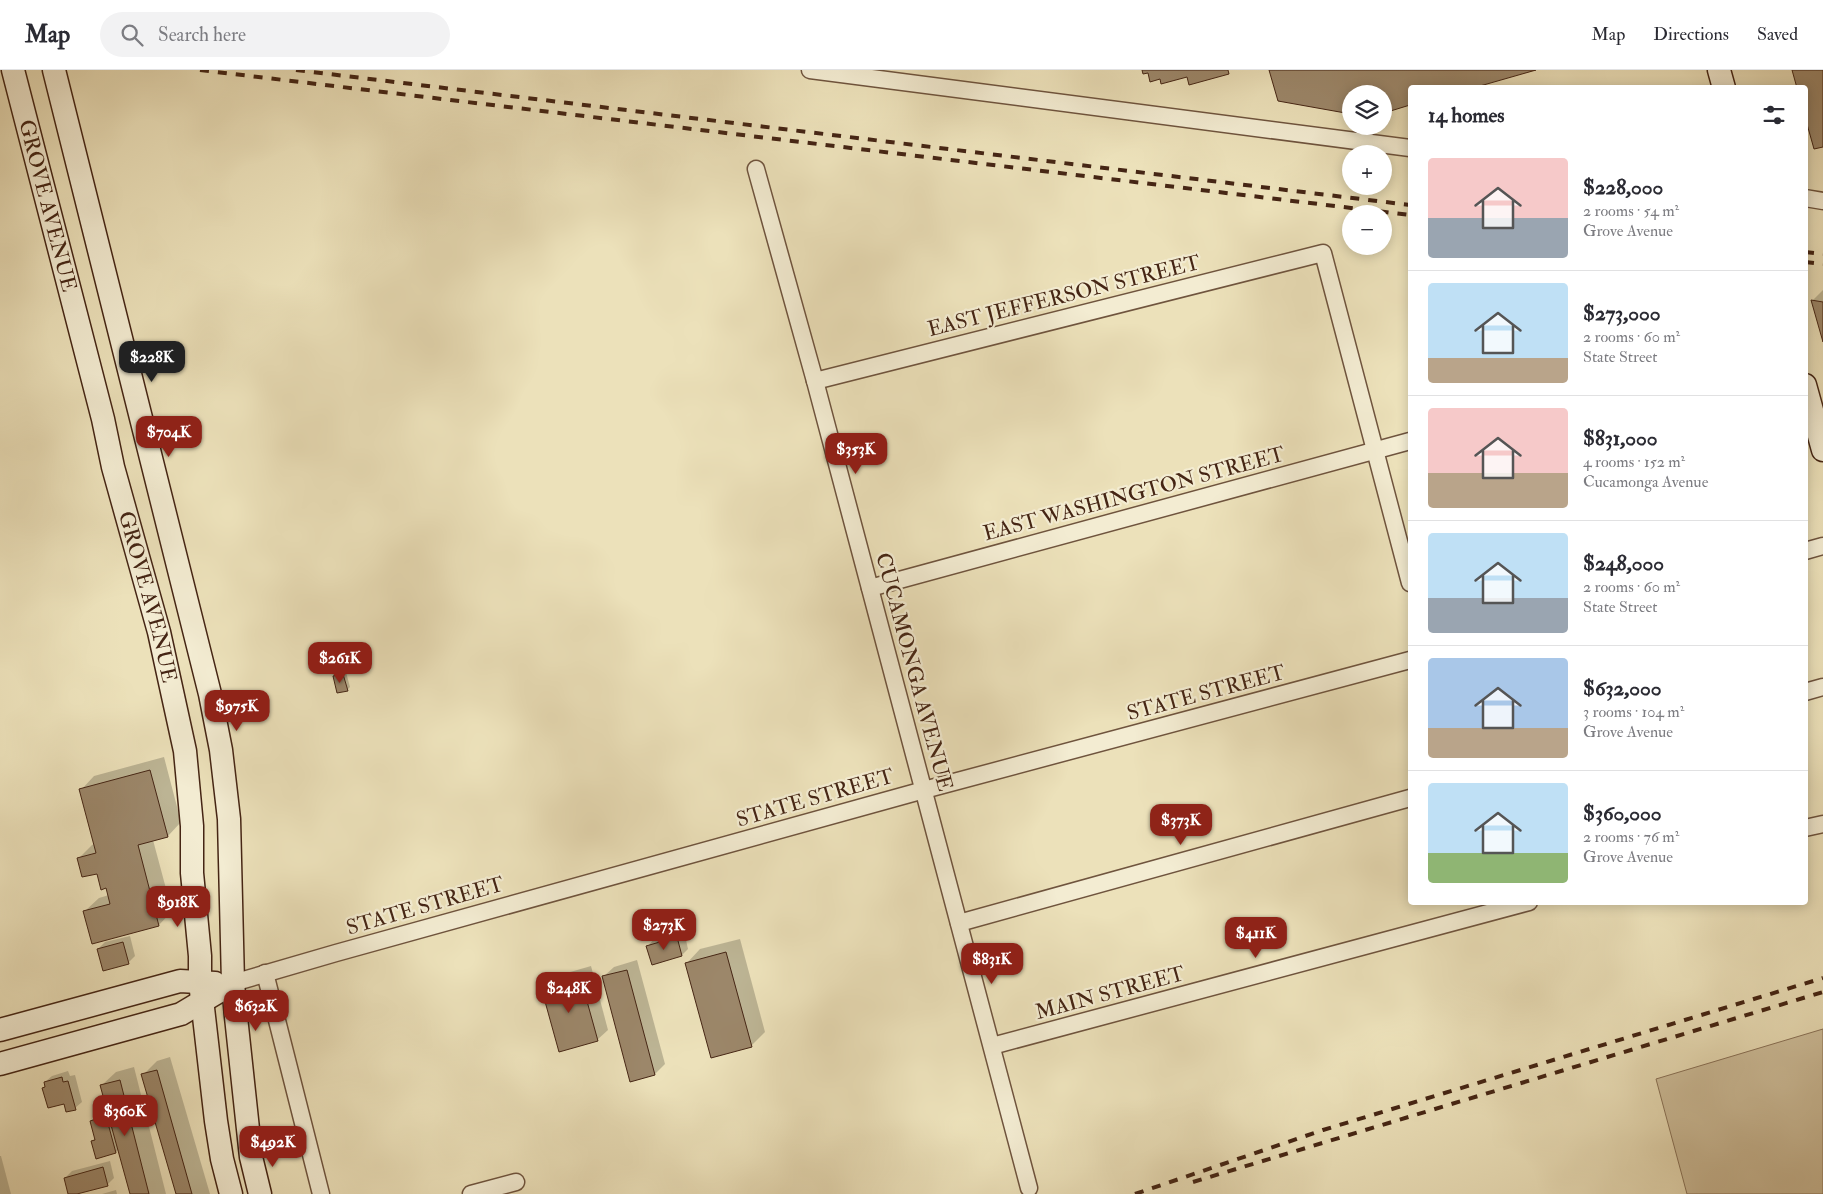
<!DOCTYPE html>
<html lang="en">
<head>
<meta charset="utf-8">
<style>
  :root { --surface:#fff; --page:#f2f2f3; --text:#2b2b33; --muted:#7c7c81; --line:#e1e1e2; --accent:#8f2418 }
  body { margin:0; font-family:"IM FELL Double Pica",serif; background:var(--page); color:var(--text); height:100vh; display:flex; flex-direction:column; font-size:19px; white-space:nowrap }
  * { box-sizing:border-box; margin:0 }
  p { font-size:16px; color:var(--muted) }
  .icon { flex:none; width:28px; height:28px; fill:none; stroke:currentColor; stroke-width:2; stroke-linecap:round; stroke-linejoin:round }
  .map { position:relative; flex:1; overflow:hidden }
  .side { position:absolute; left:1408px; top:15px; width:400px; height:820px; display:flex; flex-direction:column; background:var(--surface); border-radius:5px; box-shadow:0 2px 12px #0003 }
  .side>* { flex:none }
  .tools { position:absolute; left:1342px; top:15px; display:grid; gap:10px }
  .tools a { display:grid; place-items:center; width:50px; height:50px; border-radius:50%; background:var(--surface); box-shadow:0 2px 12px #0003; font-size:25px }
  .price { position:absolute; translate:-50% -42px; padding:0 11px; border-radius:10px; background:var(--accent); color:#fff; font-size:16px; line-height:32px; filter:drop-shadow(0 1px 2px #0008) }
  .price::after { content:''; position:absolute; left:50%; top:30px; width:15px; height:11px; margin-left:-8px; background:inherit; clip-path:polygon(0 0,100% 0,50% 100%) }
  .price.current { background:#222; color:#fff }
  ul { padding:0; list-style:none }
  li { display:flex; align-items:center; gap:15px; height:125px; padding:0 20px }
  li+li { border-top:1px solid var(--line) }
  li span { display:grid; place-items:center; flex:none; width:140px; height:100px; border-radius:5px; color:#555 }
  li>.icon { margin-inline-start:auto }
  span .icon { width:60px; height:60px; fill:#fffc; stroke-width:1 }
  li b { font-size:21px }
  h2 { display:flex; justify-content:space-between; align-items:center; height:60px; padding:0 20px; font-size:21px }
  header { display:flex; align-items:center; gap:30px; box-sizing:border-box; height:70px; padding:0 25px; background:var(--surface); border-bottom:1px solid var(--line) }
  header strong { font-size:24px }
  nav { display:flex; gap:28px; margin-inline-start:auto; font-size:18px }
  .search { width:350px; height:45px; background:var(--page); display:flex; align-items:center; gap:12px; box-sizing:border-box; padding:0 18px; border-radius:28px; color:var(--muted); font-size:19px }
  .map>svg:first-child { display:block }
</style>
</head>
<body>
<header>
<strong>Map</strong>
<div class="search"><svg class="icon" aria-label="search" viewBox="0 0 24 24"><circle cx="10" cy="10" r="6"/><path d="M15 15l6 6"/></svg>Search here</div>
<nav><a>Map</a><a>Directions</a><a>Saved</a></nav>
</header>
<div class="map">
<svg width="1823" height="1124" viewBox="0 0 1823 1124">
  <rect width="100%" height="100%" fill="#ece1ba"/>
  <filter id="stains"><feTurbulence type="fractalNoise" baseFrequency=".004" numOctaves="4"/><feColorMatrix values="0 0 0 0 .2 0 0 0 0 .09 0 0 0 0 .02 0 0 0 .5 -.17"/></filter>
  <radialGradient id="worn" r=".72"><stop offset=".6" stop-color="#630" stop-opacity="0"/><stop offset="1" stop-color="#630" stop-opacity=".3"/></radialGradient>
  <path fill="#d0c19e" stroke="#8a7359" d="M1823 959V1124H1687L1656 1009Z"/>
  <g fill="#0003">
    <path d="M1823 220V268L1813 230Z"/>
    <path d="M346 602 350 617 347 620 334 607 337 604Z"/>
    <path d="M164 687 181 752 168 766 153 770 172 841 159 855 85 841 99 828 109 825 106 817 97 802 78 789 92 775 95 774 81 720 94 706Z"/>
    <path d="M684 861 688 879 682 885 648 876 654 869Z"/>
    <path d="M130 866 135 886 128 893 98 879 105 872Z"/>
    <path d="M740 869 765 962 751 976 687 893 700 879Z"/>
    <path d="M637 890 665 994 655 1004 631 1010 603 907 614 897Z"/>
    <path d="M591 896 608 960 597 970 543 917 553 907Z"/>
    <path d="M170 987 210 1124H178L143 1005 157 991Z"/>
    <path d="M134 997 166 1124H131L119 1079 116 1082 97 1087 92 1071 96 1068 91 1051 98 1045 109 1041 102 1015 116 1002Z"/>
    <path d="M68 1001 70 1006 75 1005 82 1032 75 1038 44 1018 46 1016 45 1012 52 1006Z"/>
    <path d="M0 1086H1L11 1124H0Z"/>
    <path d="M110 1091 114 1108 108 1114 70 1124 65 1108 72 1101Z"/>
    <path d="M116 1120 117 1124H102Z"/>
  </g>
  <g fill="#9c876a" stroke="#452514">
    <path d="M1142 0H1228L1229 4 1189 15 1187 7 1161 14 1160 9 1150 12 1148 3 1143 4Z"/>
    <path d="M1269 0H1536L1473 18H1410V35L1384 43V24H1351V44L1278 31Z"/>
    <path d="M1792 0H1823V77L1814 79 1805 47V18H1797Z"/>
    <path d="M1811 230 1823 232V272Z"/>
    <path d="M343 604 348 621 337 623 333 606Z"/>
    <path d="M150 700 168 767 138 775 159 856 92 874 83 841 110 834 106 818 101 820 97 804 82 807 77 788 96 783 79 719Z"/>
    <path d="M677 867 682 886 652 895 646 876Z"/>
    <path d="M123 872 129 894 103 901 97 879Z"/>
    <path d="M726 882 752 977 711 988 685 893Z"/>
    <path d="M627 900 655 1005 630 1012 602 906Z"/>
    <path d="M580 906 598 971 559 982 541 917Z"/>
    <path d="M157 1000 192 1124H176L141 1004Z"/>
    <path d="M62 1007 63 1012 68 1011 76 1040 66 1042 64 1034 48 1038 42 1018 45 1017 44 1012Z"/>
    <path d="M120 1010 149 1124H130L100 1015Z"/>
    <path d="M106 1046 116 1083 96 1089 91 1071 95 1070 90 1051Z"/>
    <path d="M103 1097 108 1116 77 1124H68L64 1108Z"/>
  </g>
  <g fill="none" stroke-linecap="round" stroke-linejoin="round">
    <g stroke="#6f543e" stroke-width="19">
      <g id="street">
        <path d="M810 0 1410 78"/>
        <path d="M756 99 815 311 1029 1118"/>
        <path d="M1805 128 1823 131"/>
        <path d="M815 311 1323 183 1410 513"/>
        <path d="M1805 481 1823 476"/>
        <path d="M870 518 1410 371"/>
        <path d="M1805 622 1823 617"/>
        <path d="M1805 758 1823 754"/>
        <path d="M959 853 1410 728"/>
        <path d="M265 903 321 1124"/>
        <path d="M233 913 336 883 924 720 1410 590"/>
        <path d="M992 976 1529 832"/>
        <path d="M471 1124 516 1112"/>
      </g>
    </g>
    <g stroke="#452514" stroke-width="25">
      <g id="secondary">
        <path id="s1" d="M13 0 103 349 113 397 159 562 185 681 192 756V803L200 886V912L216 1051 222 1089 231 1124"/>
        <path d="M54 0 210 624 221 680 229 749 233 913 236 947 251 1087 260 1124"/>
        <path d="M1719 0 1724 18"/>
        <path d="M1805 315 1823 380"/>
        <path d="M0 960 180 911 215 913"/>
        <path d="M0 994 181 944 233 913"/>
      </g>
    </g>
    <use href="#street" stroke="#f3ecd2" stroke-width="16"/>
    <use href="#secondary" stroke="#f3ecd2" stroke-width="22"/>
    <g stroke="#452514" stroke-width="4" stroke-dasharray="9 9" stroke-linecap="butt">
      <path d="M200 0 1410 145"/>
      <path d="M296 0 1410 135"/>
      <path d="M1805 182 1823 184"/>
      <path d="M1805 192 1823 194"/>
      <path d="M1193 1112 1823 922"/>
      <path d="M1135 1124 1323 1060 1823 908"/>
    </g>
  </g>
  <g text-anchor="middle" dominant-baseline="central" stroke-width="4.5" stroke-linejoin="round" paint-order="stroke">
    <g font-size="21" fill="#452514" stroke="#f3ecd2">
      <text stroke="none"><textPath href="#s1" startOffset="140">GROVE AVENUE</textPath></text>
      <text transform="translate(1064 226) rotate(-14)">EAST JEFFERSON STREET</text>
      <text transform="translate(1134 424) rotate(-15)">EAST WASHINGTON STREET</text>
      <text stroke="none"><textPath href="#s1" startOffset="544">GROVE AVENUE</textPath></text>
      <text transform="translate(914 602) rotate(75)">CUCAMONGA AVENUE</text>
      <text transform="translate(1206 623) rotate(-15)">STATE STREET</text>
      <text transform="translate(815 728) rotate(-16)">STATE STREET</text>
      <text transform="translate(425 836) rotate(-16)">STATE STREET</text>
      <text transform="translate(1110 923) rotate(-15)">MAIN STREET</text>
    </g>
  </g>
  <rect width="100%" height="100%" filter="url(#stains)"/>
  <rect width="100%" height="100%" fill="url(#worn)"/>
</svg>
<div class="tools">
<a><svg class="icon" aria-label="layers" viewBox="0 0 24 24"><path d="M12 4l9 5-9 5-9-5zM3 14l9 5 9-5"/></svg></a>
<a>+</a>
<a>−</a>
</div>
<b class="price current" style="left:152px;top:313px">$228K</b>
<b class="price" style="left:169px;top:388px">$704K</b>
<b class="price" style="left:856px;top:405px">$353K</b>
<b class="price" style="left:340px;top:614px">$261K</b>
<b class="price" style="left:237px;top:662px">$975K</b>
<b class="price" style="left:1181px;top:776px">$373K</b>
<b class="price" style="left:178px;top:858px">$918K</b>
<b class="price" style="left:664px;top:881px">$273K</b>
<b class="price" style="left:1256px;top:889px">$411K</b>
<b class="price" style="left:992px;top:915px">$831K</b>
<b class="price" style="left:569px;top:944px">$248K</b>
<b class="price" style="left:256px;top:962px">$632K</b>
<b class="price" style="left:125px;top:1067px">$360K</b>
<b class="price" style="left:273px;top:1098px">$492K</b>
<section class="side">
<h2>14 homes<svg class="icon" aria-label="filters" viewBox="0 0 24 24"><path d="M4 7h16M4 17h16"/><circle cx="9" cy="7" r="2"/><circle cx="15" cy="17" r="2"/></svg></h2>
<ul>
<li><span style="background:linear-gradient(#f6c9c9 60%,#9aa5b1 0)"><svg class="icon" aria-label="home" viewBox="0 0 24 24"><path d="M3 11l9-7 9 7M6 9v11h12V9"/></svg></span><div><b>$228,000</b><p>2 rooms · 54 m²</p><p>Grove Avenue</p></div></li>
<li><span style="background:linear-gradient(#bfe0f5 75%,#b9a48a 0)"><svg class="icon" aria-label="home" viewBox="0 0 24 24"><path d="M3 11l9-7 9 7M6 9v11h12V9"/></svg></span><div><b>$273,000</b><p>2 rooms · 60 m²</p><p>State Street</p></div></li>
<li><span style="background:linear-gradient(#f6c9c9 65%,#b9a48a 0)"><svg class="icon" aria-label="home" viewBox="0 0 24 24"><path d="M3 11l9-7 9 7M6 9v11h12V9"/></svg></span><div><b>$831,000</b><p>4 rooms · 152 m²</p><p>Cucamonga Avenue</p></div></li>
<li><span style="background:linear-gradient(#bfe0f5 65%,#9aa5b1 0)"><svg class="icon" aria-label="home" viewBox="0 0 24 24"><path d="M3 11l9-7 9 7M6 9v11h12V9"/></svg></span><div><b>$248,000</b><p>2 rooms · 60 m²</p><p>State Street</p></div></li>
<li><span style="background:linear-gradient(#a9c7e8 70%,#b9a48a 0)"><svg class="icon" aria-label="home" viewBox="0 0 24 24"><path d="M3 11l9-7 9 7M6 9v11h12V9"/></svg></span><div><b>$632,000</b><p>3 rooms · 104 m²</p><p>Grove Avenue</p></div></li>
<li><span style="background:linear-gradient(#bfe0f5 70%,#8fb573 0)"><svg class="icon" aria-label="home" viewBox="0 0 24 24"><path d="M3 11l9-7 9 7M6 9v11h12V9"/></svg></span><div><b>$360,000</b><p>2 rooms · 76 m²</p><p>Grove Avenue</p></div></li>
</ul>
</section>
</div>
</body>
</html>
